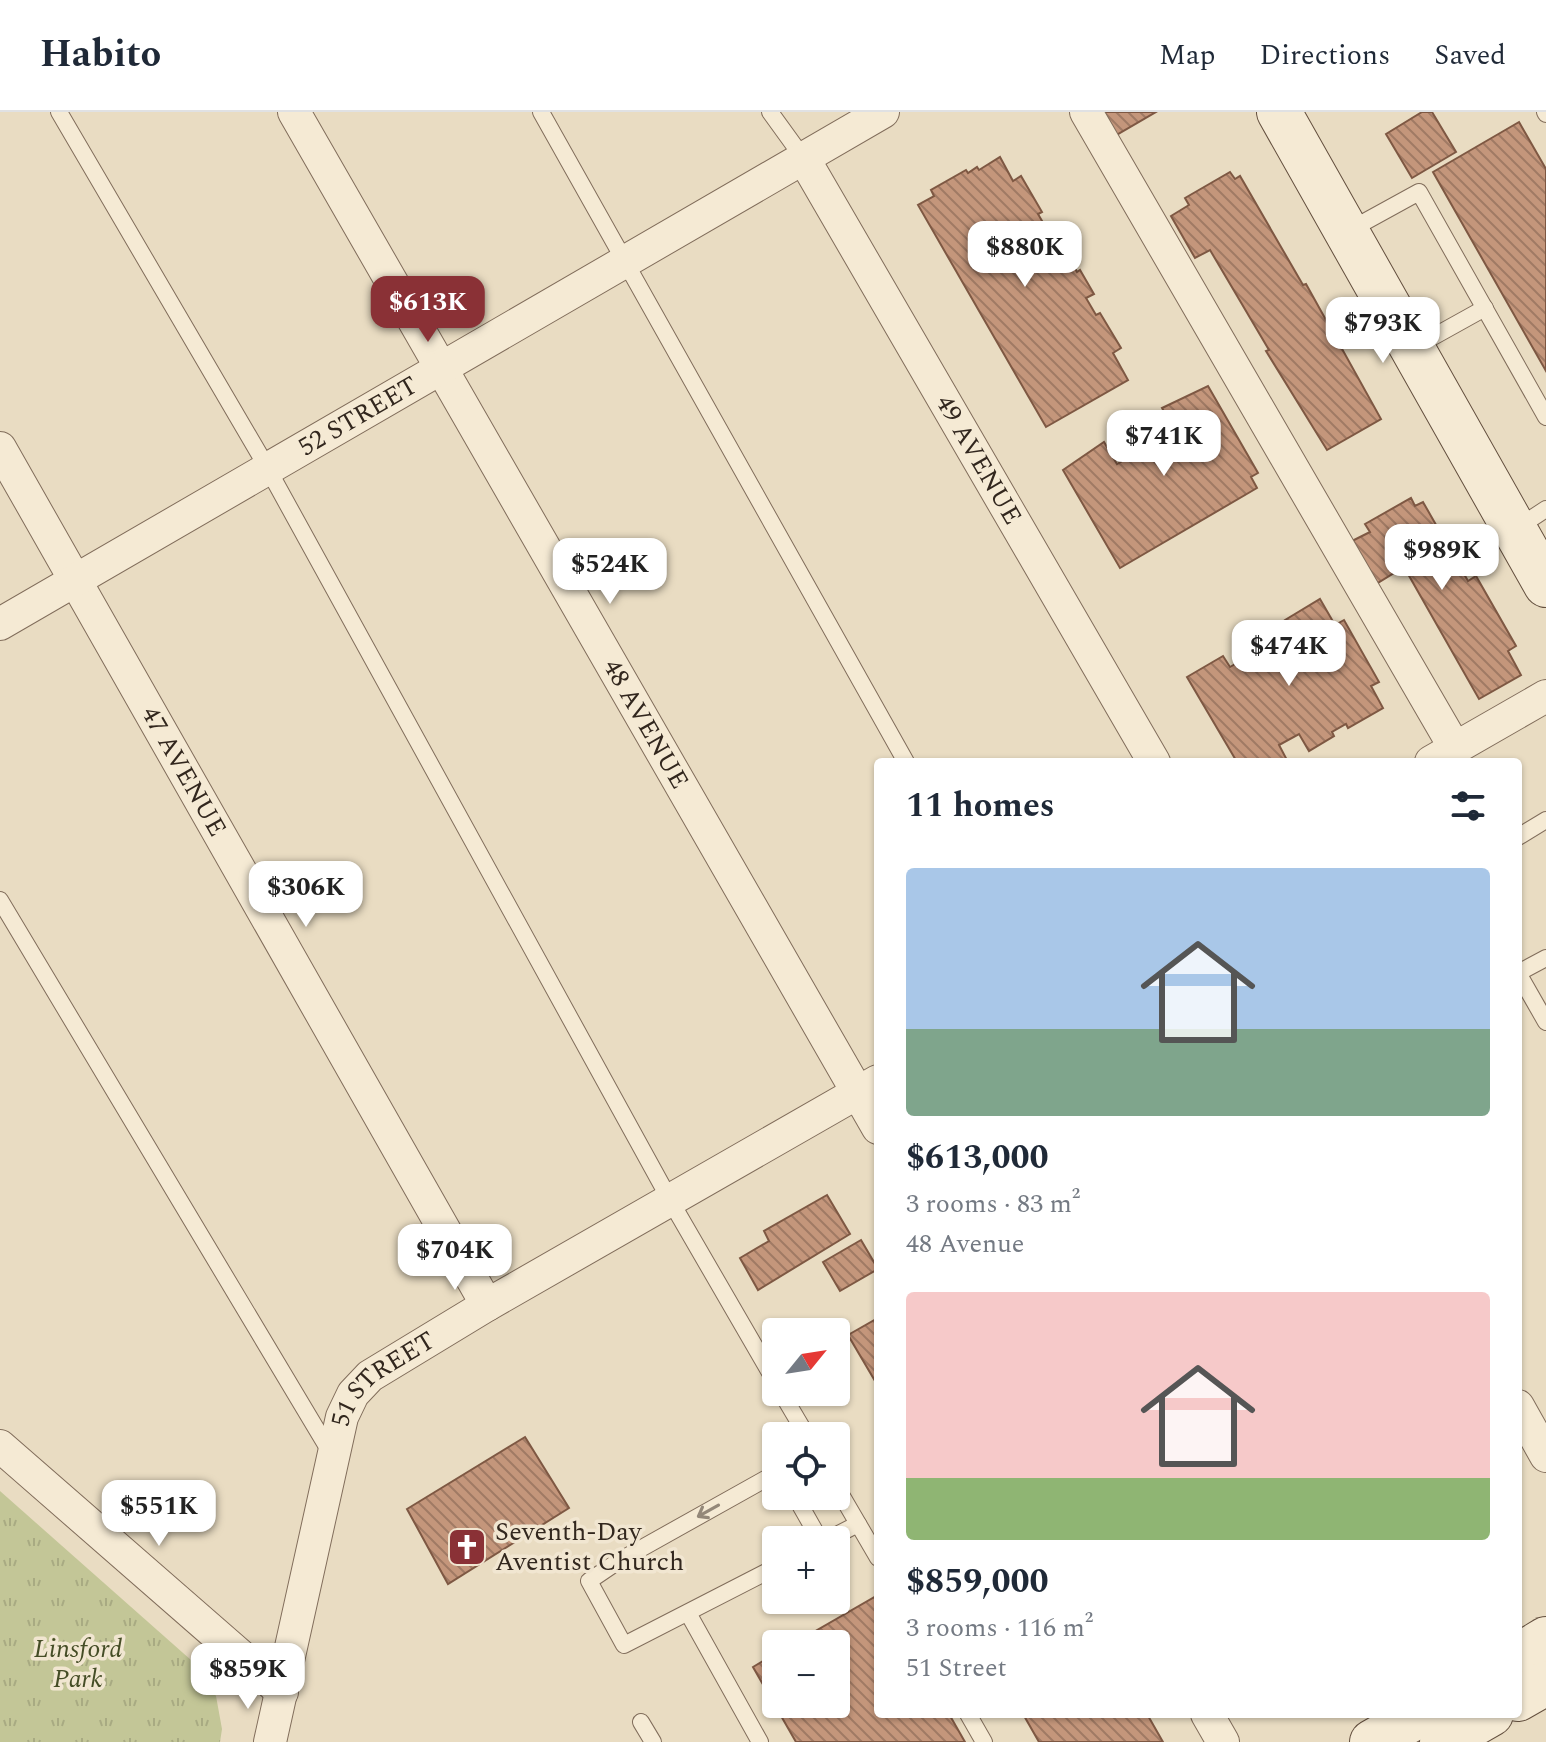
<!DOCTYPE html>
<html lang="en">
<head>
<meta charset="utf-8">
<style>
  :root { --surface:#fff; --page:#f2f2f3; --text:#1f2937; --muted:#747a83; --line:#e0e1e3; --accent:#8a3136 }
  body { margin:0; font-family:Spectral,serif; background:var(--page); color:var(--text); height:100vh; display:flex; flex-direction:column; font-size:30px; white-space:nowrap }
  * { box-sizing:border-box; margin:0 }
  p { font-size:26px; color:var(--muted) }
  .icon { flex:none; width:44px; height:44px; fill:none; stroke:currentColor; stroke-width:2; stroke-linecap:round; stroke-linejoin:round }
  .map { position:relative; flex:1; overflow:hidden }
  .side { position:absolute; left:874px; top:646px; width:648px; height:960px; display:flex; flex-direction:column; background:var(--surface); border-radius:8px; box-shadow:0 2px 6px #0004 }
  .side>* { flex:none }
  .needle { width:52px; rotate:60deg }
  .buttons { position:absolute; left:762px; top:1206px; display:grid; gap:16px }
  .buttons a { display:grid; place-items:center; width:88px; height:88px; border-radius:8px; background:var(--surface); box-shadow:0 2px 6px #0004; font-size:40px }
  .price { position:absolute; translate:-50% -68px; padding:0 18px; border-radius:16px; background:#fff; color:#222; font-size:26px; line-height:52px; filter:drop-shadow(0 2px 4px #0008) }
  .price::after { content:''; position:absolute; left:50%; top:48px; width:24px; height:18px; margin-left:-12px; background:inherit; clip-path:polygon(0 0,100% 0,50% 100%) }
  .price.current { background:var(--accent); color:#fff }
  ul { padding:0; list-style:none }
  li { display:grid; align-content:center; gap:16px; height:424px; padding:0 32px }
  li span { display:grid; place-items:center; height:248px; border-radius:8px; color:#555 }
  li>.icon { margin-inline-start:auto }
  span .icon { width:144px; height:144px; fill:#fffc; stroke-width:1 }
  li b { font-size:34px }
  h2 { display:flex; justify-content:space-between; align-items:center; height:96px; padding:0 32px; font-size:34px }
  header { display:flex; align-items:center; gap:48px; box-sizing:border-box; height:112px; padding:0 40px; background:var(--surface); border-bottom:2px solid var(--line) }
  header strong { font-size:38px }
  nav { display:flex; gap:44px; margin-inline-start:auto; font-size:28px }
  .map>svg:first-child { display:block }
</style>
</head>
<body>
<header>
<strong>Habito</strong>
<nav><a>Map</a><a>Directions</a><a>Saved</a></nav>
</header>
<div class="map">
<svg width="1546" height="1630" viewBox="0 0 1546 1630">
  <defs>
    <pattern id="park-tufts" width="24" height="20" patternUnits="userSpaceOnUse" patternTransform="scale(2)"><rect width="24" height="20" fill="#c3c697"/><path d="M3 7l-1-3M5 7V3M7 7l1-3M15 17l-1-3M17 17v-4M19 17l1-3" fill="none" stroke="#a8aa82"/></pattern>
    <pattern id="building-back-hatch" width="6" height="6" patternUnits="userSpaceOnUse" patternTransform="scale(2)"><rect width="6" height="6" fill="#c4967b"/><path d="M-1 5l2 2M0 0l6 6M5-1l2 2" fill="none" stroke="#a07a64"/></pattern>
  </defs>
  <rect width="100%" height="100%" fill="#e9dcc2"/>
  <path fill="url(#park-tufts)" d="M0 1379 191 1548 216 1584 222 1617 220 1630H0Z"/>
  <g fill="url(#building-back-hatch)" stroke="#7e5843" stroke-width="2">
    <path d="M1090 0H1156L1106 29Z"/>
    <path d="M1422 0H1432L1456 40 1412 66 1386 22Z"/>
    <path d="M1519 10 1546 57V259L1433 60Z"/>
    <path d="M1000 45 1013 69 1021 64 1042 100 1038 102 1049 121 1055 117 1077 160 1080 158 1094 182 1086 186 1096 203 1100 201 1121 236 1113 241 1128 268 1046 315 918 93 934 84 931 78 966 58 968 61 977 55 979 58Z"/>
    <path d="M1230 60 1235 67 1240 64 1303 173 1306 172 1381 307 1327 338 1266 239 1269 238 1210 138 1195 146 1171 104 1189 93 1185 86Z"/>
    <path d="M1208 274 1258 361 1251 365 1257 376 1120 456 1063 358 1104 330 1117 352 1122 349 1114 333 1161 306 1170 322 1175 319 1162 296Z"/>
    <path d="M1411 386 1415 394 1423 390 1468 469 1476 464 1516 534 1508 539 1521 563 1479 587 1404 455 1376 472 1352 429 1370 420 1365 412Z"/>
    <path d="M1320 487 1335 513 1344 508 1379 570 1371 574 1383 596 1348 616 1346 612 1332 620 1334 624 1309 639 1299 622 1279 633 1288 650H1237L1187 565 1223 544 1230 555 1242 548 1235 537 1258 524 1264 534 1291 518 1285 508Z"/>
    <path d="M827 1083 850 1122 758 1178 740 1146 769 1129 764 1119Z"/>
    <path d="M861 1128 878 1157 840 1179 823 1150Z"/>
    <path d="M878 1206V1274L848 1223Z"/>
    <path d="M525 1325 569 1396 448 1472 407 1397Z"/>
    <path d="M878 1483V1602H949L965 1630H796L753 1555 776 1541V1592H836V1532H793Z"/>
    <path d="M1023 1602H1147L1163 1630H1039Z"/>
  </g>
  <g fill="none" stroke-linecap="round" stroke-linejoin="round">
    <g stroke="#816d5b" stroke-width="18">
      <g id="lane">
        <path d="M59 0 268 357 670 1088 776 1271"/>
        <path d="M541 0 906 650"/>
        <path d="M770 0 804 47"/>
        <path d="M1545 0 1546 2"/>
        <path d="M1348 119 1419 80 1546 305"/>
        <path d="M1413 236 1485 196"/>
        <path d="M1517 416 1546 397"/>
        <path d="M1518 725 1546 708"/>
        <path d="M0 788 332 1343"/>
        <path d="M1518 861 1546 910"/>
        <path d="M1518 861 1546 846"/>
        <path d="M781 1280 807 1324"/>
        <path d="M776 1361 617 1450 589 1469 624 1533 776 1455"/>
        <path d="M836 1374 878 1446"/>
        <path d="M795 1384 820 1428"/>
        <path d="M827 1428 858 1412"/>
        <path d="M688 1501 760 1630"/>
        <path d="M968 1602 984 1630"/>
        <path d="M641 1610 653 1630"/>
      </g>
    </g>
    <g stroke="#816d5b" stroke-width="34">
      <g id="street">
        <path id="s1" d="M294 0 878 1016"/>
        <path d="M1086 0 1455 636"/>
        <path id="s2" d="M804 47 1154 650"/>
        <path id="s3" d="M0 336 487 1193"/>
        <path id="s4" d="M0 512 883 0"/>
        <path d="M1431 650 1546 584"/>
        <path d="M1518 1294 1546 1344"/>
        <path d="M0 1334 282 1580"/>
        <path d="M1207 1602 1223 1630"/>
        <path id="s5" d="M270 1630 342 1305 353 1282 370 1264 487 1193 878 969"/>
      </g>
    </g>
    <g stroke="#634f3e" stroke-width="46">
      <g id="secondary">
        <path d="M1279 0 1546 473"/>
        <path d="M1518 1544 1546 1527"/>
        <path d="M1518 1587 1546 1571"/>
        <path d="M1372 1630 1421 1602"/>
        <path d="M1442 1630 1491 1602"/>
      </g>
    </g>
    <use href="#lane" stroke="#f5ead4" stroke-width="16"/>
    <use href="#street" stroke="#f5ead4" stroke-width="32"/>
    <use href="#secondary" stroke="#f5ead4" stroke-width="44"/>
  </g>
  <defs><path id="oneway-shaft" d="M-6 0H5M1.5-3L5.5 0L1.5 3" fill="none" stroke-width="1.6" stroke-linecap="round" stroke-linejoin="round" transform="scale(2)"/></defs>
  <use stroke="#948879" href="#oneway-shaft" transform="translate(708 1399) rotate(151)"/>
  <defs>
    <g id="church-square" transform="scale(2)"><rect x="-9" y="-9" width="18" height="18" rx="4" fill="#8a3136" stroke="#f1e6d1"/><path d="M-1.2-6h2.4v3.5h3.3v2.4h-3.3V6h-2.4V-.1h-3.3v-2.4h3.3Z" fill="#fff"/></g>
  </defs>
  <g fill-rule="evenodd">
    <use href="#church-square" x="467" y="1435"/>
  </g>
  <g text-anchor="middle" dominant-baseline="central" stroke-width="7" stroke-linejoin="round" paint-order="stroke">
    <g font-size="26" fill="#32271e" stroke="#f1e6d1">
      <text stroke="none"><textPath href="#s4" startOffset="414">52 STREET</textPath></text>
      <text stroke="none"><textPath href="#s2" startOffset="348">49 AVENUE</textPath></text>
      <text stroke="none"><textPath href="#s1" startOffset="706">48 AVENUE</textPath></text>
      <text stroke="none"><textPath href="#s3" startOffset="372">47 AVENUE</textPath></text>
      <text stroke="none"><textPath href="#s5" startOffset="390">51 STREET</textPath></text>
    </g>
    <g font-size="26" fill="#32271e" stroke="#f1e6d1" text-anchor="start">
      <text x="495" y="1420">Seventh-Day<tspan x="495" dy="30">Aventist Church</tspan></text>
    </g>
    <g font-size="26" font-style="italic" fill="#454d26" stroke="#f1e6d1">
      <text x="78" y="1537">Linsford<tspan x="78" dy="30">Park</tspan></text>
    </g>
  </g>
</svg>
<div class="buttons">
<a><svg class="needle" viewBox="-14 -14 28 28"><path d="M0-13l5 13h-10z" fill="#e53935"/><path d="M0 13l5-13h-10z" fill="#747a83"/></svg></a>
<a><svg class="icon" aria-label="locate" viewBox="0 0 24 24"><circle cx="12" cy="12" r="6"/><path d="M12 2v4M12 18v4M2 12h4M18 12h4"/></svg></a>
<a>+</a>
<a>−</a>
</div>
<b class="price" style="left:1025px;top:177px">$880K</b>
<b class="price current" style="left:428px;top:232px">$613K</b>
<b class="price" style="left:1383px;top:253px">$793K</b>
<b class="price" style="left:1164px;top:366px">$741K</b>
<b class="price" style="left:1442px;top:480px">$989K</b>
<b class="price" style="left:610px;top:494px">$524K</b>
<b class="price" style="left:1289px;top:576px">$474K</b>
<b class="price" style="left:306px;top:817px">$306K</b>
<b class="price" style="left:455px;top:1180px">$704K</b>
<b class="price" style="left:159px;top:1436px">$551K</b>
<b class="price" style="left:248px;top:1599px">$859K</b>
<section class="side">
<h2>11 homes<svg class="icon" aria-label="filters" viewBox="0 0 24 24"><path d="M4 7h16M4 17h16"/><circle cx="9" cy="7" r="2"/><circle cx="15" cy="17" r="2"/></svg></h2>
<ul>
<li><span style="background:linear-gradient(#a9c7e8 65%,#7fa58c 0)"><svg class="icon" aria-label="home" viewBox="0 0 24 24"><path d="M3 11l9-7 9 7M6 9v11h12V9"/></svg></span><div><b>$613,000</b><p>3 rooms · 83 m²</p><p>48 Avenue</p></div></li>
<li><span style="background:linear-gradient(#f6c9c9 75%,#8fb573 0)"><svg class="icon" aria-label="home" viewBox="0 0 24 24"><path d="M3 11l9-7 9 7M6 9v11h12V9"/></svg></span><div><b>$859,000</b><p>3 rooms · 116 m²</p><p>51 Street</p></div></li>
</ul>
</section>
</div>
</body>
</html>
